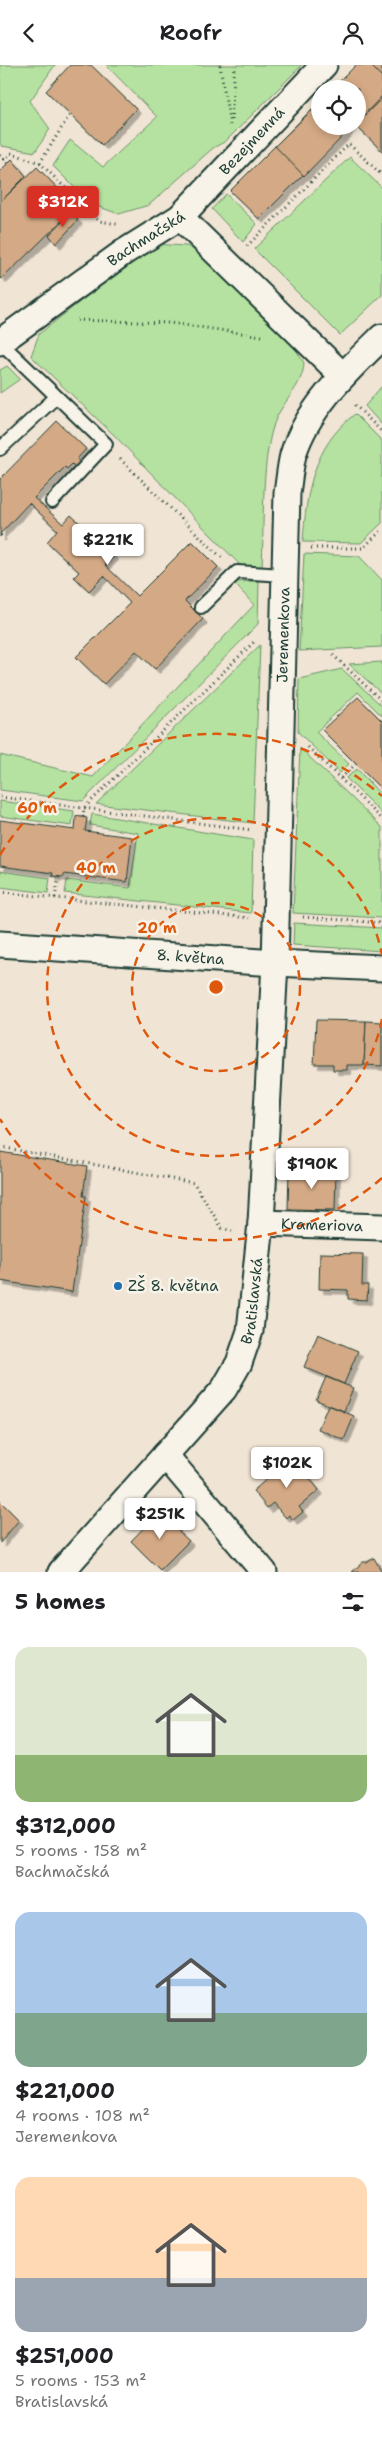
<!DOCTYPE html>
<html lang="en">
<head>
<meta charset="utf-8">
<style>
  :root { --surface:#fff; --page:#f2f2f2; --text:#202124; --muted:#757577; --accent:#d93025 }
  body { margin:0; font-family:"Shantell Sans",sans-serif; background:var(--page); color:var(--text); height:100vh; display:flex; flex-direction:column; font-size:19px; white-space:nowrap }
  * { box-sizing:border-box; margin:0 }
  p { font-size:16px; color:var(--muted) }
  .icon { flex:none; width:28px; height:28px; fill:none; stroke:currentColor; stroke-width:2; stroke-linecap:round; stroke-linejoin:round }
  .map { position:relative; height:1507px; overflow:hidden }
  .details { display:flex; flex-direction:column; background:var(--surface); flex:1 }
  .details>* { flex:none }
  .buttons { position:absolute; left:311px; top:15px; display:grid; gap:10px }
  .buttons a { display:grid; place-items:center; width:55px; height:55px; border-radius:50%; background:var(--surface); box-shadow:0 2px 8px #0003; font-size:25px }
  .price { position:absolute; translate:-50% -42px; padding:0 11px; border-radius:5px; background:#fff; color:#222; font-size:16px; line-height:32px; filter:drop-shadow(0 1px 2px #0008) }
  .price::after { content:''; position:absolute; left:50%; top:30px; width:15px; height:11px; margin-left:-8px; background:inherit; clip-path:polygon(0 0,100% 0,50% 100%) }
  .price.on { background:var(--accent); color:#fff }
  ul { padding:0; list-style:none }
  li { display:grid; align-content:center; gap:10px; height:265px; padding:0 15px }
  li span { display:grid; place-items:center; height:155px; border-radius:15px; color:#555 }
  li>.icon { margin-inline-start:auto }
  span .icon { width:90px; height:90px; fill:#fffc; stroke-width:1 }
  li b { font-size:21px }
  h2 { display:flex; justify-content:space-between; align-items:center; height:60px; padding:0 15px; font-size:21px }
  header { display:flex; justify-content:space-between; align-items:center; height:65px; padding:0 15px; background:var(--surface); font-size:22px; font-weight:600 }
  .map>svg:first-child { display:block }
</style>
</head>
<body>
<header><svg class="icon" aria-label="back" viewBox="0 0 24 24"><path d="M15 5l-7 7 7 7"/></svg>Roofr<svg class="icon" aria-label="person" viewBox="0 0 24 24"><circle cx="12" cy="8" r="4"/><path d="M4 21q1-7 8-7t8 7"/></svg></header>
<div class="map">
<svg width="382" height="1507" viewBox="0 0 382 1507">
  <defs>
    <filter id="shadow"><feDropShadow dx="4.5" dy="4.5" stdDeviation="0" flood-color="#0004"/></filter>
  </defs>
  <rect width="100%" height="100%" fill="#f0e4d4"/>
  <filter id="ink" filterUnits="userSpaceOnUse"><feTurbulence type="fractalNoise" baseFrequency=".02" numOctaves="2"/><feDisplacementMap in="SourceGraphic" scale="10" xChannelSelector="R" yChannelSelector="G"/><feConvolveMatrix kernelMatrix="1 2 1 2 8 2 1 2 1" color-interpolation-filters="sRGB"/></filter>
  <g filter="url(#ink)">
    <g fill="#b5e2a0" stroke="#6a906a">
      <path d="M0 0H55L30 36 50 64 35 87 2 81 0 79Z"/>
      <path d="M106 0H302L226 76 213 83 149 140 119 149 91 139 53 101 70 75 103 102 157 52Z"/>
      <path d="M350 92 382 123V230L340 270 254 184Z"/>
      <path d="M226 129 257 159 243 177 212 144Z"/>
      <path d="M153 179 186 181 201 187 291 276 304 298C303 323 280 337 273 362 261 401 264 461 262 503L241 501 114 370 31 291 39 269Z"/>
      <path d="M7 301 20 314 0 328V305Z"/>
      <path d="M381 322 382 323V360L365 341Z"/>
      <path d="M355 349 382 376V458L361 478 303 477C306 428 313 381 355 349Z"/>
      <path d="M304 489 359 491 382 515V582L299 586Z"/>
      <path d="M259 516 258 559 83 736 0 725V690L93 712 254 540 233 517Z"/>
      <path d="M260 580 253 758 96 739Z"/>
      <path d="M382 597V629L349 599Z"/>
      <path d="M342 604 382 641V651L358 627 316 667 349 699 340 708 298 667 299 614Z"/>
      <path d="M300 683 382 762V853L293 848Z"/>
      <path d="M357 704 382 731V749L346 713Z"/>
      <path d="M0 736 74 746 72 761 0 751Z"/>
      <path d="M92 749 253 775 251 848 65 828 67 815 130 823 138 768 90 760Z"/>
      <path d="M0 806 50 813 48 828 0 822Z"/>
      <path d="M294 858 382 863V886L293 880Z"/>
    </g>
    <g fill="#d4a985" stroke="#1f3d34" filter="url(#shadow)">
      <path d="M70 0H91L136 44 102 80 46 26Z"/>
      <path d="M356 0H370L382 12V33L358 57V24H333Z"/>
      <path d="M356 0H382V31L358 56V24H332Z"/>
      <path d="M370 0H382V12Z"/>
      <path d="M382 33V86L356 61 358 57Z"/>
      <path d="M320 36V61H352L259 154 230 126Z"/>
      <path d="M320 37V61H344L348 66 304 111 275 81Z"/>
      <path d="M12 94 26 111 0 137V106Z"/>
      <path d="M37 102 76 142 2 214 0 212V137Z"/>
      <path d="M71 148 78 155 56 179 49 170Z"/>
      <path d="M57 356 86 384 77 394 81 399 77 403 72 399 67 404 65 402 34 433 63 459 71 450 114 491 105 500 137 531 192 476 218 502 185 536 203 554 155 604 136 586 104 619 76 592 130 538 104 511 89 526 74 512 79 507 47 477 57 465 29 438 0 469 2 470 0 472V414Z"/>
      <path d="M358 632 382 656V725L322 665Z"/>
      <path d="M76 751 87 753 85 766 132 772 127 817 64 809V812L52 811 53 808 0 801V755L75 765Z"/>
      <path d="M316 955 366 956 364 1000H347V1005H333V999H314Z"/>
      <path d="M366 956 382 957V1001L364 1000Z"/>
      <path d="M0 1087 87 1101 83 1131H86L72 1227 0 1216Z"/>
      <path d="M289 1104 336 1106 335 1145 288 1144Z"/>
      <path d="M320 1188 363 1189 362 1220H368L367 1235 348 1234V1225L319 1224Z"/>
      <path d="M318 1269 358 1286 344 1319 304 1302Z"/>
      <path d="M326 1312 353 1323 344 1346 316 1335Z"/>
      <path d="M328 1340 354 1351 344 1375 318 1364Z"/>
      <path d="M292 1392 319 1425 299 1442 303 1447 293 1455 289 1450 286 1453 273 1438 267 1443 253 1426Z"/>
      <path d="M0 1436 19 1455 0 1478Z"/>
      <path d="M161 1445 174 1453 177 1461 175 1463 189 1476 160 1505 131 1476Z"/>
      <path d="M374 1493 382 1507H352L363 1497H367Z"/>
    </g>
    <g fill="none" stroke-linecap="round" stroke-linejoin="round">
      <g stroke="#1f3d34" stroke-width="16">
        <g id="lane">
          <path d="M0 277 106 379 52 437"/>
          <path d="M0 384 56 332"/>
          <path d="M201 542 237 507 284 510"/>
        </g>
      </g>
      <g stroke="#1f3d34" stroke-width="29">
        <g id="street">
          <path d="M180 152 343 311"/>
          <path id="s1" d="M0 277 124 187 180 152 324 0"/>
          <path id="s2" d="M0 879 275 898 382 903"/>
          <path id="s3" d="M261 1158 382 1162"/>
          <path d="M165 1390 264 1507"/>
          <path id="s4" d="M61 1507 224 1324 239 1298 250 1266 261 1158 275 898 287 428C289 416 290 402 293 390 307 343 348 305 382 272"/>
        </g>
      </g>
      <g stroke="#1f3d34" stroke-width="3" stroke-dasharray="1 4" stroke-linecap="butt">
        <path d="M220 0 230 60"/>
        <path d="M231 55 235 0"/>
        <path d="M0 90 8 99"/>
        <path d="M4 95 11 88 40 98 99 156 117 159"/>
        <path d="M40 98 70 49"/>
        <path d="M247 181 349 79 382 110"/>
        <path d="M77 255 170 258 262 271"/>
        <path d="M355 340 382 367"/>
        <path d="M120 394 223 494"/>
        <path d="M311 483H363L382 465"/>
        <path d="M333 590 382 636"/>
        <path d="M308 682 382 754"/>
        <path d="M341 713 356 699"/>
        <path d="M0 732 252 765"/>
        <path d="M83 752 84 743 256 575"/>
        <path d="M0 827 249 853"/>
        <path d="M55 833 59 812"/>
        <path d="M303 852 382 858"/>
        <path d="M0 1082 194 1118 222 1163 235 1167"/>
      </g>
      <use href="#lane" stroke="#f7f3e8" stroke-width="12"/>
      <use href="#street" stroke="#f7f3e8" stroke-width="25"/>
    </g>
  </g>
  <g fill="none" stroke="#de580e" stroke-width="2.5" stroke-dasharray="9 6">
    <circle cx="216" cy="922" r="84"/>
    <path d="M382 954A169 169 0 1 1 382 890"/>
    <path d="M382 1113A253 253 0 0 1 0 1054M0 790A253 253 0 0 1 382 731"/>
  </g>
  <circle fill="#1f6fb2" stroke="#f7f3e8" stroke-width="2" cx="118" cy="1221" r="5"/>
  <g text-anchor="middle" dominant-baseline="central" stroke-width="5" stroke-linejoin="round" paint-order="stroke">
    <g font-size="15" fill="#1f3d34" stroke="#f7f3e8">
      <text stroke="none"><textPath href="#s1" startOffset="324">Bezejmenná</textPath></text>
      <text stroke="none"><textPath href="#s1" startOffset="179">Bachmačská</textPath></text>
      <text stroke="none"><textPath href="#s4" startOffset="1006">Jeremenkova</textPath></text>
      <text stroke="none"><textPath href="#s2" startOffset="191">8. května</textPath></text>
      <text stroke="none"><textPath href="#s3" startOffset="61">Krameriova</textPath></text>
      <text stroke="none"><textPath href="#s4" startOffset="339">Bratislavská</textPath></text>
    </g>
    <g font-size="15" fill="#1f3d34" stroke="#f7f3e8" text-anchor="start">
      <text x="128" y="1221">ZŠ 8. května</text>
    </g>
  </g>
  <circle cx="216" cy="922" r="8" fill="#de580e" stroke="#f7f3e8" stroke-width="2.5"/>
  <g font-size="15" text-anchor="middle" font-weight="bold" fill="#de580e" stroke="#f7f3e8" stroke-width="5" stroke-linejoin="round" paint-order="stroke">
    <text x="37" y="748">60 m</text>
    <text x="96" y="808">40 m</text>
    <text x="157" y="868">20 m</text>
  </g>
</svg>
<div class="buttons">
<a><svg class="icon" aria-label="locate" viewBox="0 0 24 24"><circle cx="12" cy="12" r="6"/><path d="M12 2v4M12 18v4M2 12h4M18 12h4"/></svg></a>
</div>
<b class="price on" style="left:63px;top:163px">$312K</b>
<b class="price" style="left:108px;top:501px">$221K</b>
<b class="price" style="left:312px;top:1125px">$190K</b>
<b class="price" style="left:287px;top:1424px">$102K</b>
<b class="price" style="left:160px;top:1475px">$251K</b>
</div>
<section class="details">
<h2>5 homes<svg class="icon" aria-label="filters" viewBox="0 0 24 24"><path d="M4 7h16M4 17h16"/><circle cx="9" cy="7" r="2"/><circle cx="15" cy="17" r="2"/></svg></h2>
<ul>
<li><span style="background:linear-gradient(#dfe7d0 70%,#8fb573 0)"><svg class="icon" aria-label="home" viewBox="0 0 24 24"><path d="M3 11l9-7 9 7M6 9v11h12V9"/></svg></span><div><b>$312,000</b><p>5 rooms · 158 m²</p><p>Bachmačská</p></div></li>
<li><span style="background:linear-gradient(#a9c7e8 65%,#7fa58c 0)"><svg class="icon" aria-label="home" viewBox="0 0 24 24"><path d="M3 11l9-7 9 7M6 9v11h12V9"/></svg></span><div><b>$221,000</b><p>4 rooms · 108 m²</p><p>Jeremenkova</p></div></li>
<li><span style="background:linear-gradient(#ffd9b3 65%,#9aa5b1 0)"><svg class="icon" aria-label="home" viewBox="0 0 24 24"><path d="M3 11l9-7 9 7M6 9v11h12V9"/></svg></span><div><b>$251,000</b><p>5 rooms · 153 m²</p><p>Bratislavská</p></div></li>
</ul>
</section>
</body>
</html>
